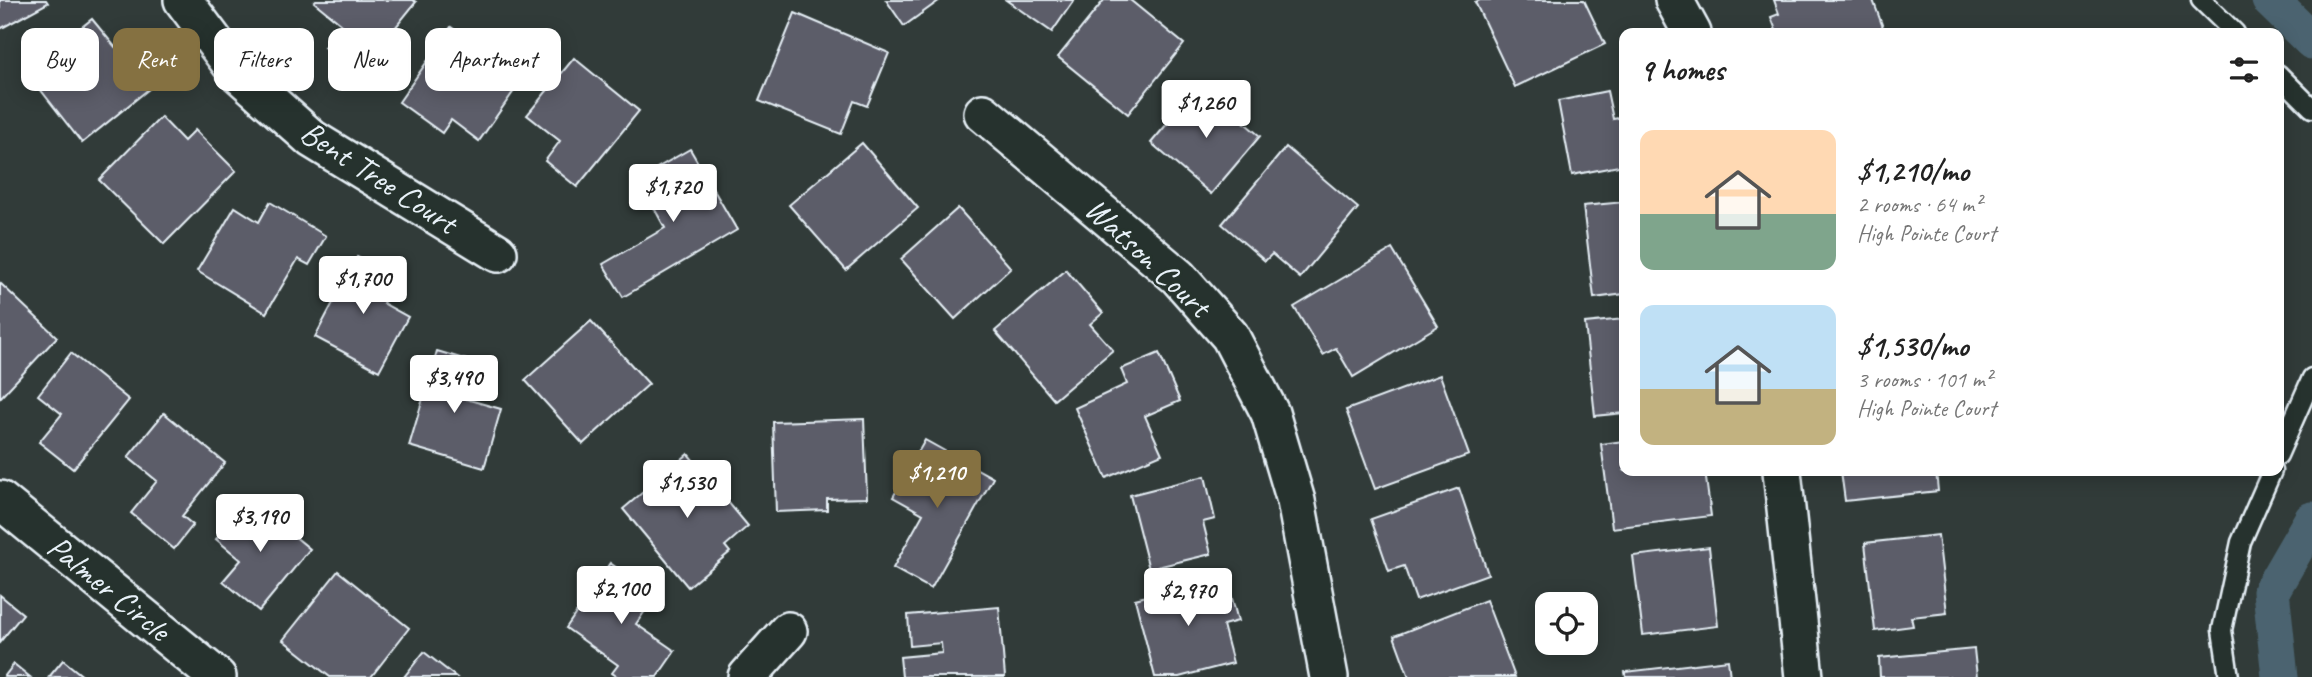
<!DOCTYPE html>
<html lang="en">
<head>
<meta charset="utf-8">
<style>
  :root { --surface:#fff; --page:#f6f6f6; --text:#222; --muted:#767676; --accent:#857141 }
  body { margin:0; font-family:Caveat,sans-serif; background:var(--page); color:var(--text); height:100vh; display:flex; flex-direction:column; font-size:26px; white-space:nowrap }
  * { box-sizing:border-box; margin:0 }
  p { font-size:23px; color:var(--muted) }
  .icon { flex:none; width:38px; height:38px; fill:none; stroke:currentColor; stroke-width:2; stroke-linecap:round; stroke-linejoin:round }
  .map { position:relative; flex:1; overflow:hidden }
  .sheet { position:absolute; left:1619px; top:28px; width:665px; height:448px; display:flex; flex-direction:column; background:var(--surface); border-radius:14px; box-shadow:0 4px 18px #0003 }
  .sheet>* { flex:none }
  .guide { position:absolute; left:21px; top:28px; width:665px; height:63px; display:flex; gap:14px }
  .fabs { position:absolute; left:1535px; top:592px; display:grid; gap:14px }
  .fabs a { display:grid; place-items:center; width:63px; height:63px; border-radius:14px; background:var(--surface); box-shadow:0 4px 18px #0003; font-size:35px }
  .price { position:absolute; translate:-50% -60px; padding:0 16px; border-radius:7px; background:#fff; color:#222; font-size:23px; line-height:46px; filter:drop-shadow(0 2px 4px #0008) }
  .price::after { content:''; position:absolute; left:50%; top:42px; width:21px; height:16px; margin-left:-10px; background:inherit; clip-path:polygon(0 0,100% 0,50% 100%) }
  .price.active { background:var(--accent); color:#fff }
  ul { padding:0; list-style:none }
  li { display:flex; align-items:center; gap:21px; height:175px; padding:0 21px }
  li span { display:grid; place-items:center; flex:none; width:196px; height:140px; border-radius:14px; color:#555 }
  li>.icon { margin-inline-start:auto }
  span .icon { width:84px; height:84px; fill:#fffc; stroke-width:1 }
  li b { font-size:30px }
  h2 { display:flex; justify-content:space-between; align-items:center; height:84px; padding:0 21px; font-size:30px }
  .tag { padding:0 24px; border-radius:14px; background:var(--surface); box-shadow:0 4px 18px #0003; font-size:24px; line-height:63px }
  .tag.active { background:var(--accent); color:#fff }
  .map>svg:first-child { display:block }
</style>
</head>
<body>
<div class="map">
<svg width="2312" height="677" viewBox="0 0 2312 677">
  <rect width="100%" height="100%" fill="#313b39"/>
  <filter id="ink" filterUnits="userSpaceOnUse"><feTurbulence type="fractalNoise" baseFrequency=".0143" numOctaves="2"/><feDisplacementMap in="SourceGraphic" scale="14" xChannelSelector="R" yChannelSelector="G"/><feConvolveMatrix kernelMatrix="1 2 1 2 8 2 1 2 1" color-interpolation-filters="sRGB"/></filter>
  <g filter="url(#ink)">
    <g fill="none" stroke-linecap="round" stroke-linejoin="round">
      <g stroke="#4b6470" stroke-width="37">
        <path d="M2270 0 2312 41"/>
        <path d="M2280 677 2271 591 2312 520"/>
      </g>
    </g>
    <g fill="#5c5d69" stroke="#e8f1f8" stroke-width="2">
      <path d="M0 0H46L48 3 0 29Z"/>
      <path d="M316 0H413L416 2 378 49 388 57 368 83 324 47 342 25 314 2Z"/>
      <path d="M886 0H940L904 26Z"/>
      <path d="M1006 0H1074L1052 32Z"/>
      <path d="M1104 0H1130L1184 44 1128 114 1058 57Z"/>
      <path d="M1480 0H1584L1605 44 1515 87 1475 2Z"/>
      <path d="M1774 0H1873L1885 33H1777L1771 17 1779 14Z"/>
      <path d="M795 13 889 53 867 106 854 101 841 134 759 101Z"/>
      <path d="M92 19 115 47 123 42 155 84 82 143 26 71Z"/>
      <path d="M451 27 523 78 479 141 451 120 442 133 399 102Z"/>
      <path d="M574 58 639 111 577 187 545 161 560 141 527 115Z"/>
      <path d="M1200 85 1260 136 1211 194 1151 143Z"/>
      <path d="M1607 91 1613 119 1624 117V165L1572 175 1558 101Z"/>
      <path d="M161 117 184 141 195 130 236 171 164 244 99 180Z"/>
      <path d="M862 143 918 208 846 270 789 205Z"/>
      <path d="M1286 147 1358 208 1300 278 1272 254 1265 261 1222 224Z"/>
      <path d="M690 149 737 230 623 297 603 264 665 228 638 179Z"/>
      <path d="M270 202 326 236 309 265 298 259 266 313 197 271 235 207 259 222Z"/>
      <path d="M1624 202V294L1594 298 1583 206Z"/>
      <path d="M958 208 1011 268 955 319 901 259Z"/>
      <path d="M1392 249 1438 326 1353 377 1336 348 1323 355 1294 307Z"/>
      <path d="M357 257 396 278 383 303 408 317 379 371 315 337Z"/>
      <path d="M1066 270 1103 313 1090 324 1113 350 1054 400 995 331Z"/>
      <path d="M0 283 57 337 0 398Z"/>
      <path d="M1624 319V413L1595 416 1585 323Z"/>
      <path d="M591 321 649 384 583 444 525 380Z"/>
      <path d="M437 351 477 363 466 399 501 409 484 468 409 446Z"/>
      <path d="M71 353 129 400 73 469 39 442 62 414 38 395Z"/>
      <path d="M1159 353 1180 401 1145 416 1162 454 1106 478 1075 408 1127 384 1121 369Z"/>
      <path d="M1440 375 1469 455 1375 489 1346 410Z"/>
      <path d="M164 413 225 463 182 516 193 525 174 549 131 513 157 481 128 457Z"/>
      <path d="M864 419 867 498 827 499V510L776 512 773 422Z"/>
      <path d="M925 440 993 478 931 589 893 568 923 514 893 497Z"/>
      <path d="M1624 441V471H1705L1711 516 1612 528 1601 444Z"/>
      <path d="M688 454 748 526 725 546 730 552 688 587 623 509Z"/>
      <path d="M1841 471H1936L1938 491 1845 501Z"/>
      <path d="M1205 476 1215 519 1203 522 1211 554 1149 569 1130 495Z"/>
      <path d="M1459 488 1488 574 1416 600 1404 566 1389 571 1371 519Z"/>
      <path d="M249 499 310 549 259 611 223 581 241 560 216 539Z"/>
      <path d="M1938 535 1947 613 1911 617 1913 626 1875 631 1865 543Z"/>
      <path d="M1709 547 1718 626 1643 635 1633 556Z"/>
      <path d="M610 563 656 595 636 624 675 651 657 677H618L612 673 618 665 566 628Z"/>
      <path d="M338 571 409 628 371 677H330L283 640Z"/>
      <path d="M1226 576 1238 621 1223 625 1233 663 1179 677H1155L1135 599Z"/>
      <path d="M0 595 23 614 0 642Z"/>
      <path d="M1486 600 1515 677H1409L1394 636Z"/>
      <path d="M999 607 1005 677H902L900 657 942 653 941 643 910 646 908 615Z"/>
      <path d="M1974 649 1977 677H1880L1879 658Z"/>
      <path d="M424 652 456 677H404Z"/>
      <path d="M63 660 84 677H49Z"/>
      <path d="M1728 660 1730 677H1626L1625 672Z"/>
      <path d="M14 664 30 677H4Z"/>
    </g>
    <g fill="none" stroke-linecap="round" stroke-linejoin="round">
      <g stroke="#e8f1f8" stroke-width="23">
        <g id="service">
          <path d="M2201 0 2235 33"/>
          <path d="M2278 74 2312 108"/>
          <path d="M2278 455 2312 378"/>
          <path d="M2229 677 2222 630 2241 542 2272 471"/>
        </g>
      </g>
      <g stroke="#e8f1f8" stroke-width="42">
        <g id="minor">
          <path d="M183 0 237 72 312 139 498 253"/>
          <path d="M1674 0 1692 33"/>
          <path d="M983 113 1178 277 1230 336 1270 413 1296 501 1329 677"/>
          <path d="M1782 471 1804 677"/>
          <path d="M0 500 217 677"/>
          <path d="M747 677 788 631"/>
        </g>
      </g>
      <use href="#service" stroke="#26332d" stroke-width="18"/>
      <use href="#minor" stroke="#26332d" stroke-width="37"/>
    </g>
  </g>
  <g text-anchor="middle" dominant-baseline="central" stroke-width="5" stroke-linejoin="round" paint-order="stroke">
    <g font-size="33" fill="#e8f1f8" stroke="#26332d">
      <text transform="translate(379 177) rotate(33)">Bent Tree Court</text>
      <text transform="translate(1148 257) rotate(43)">Watson Court</text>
      <text transform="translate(109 588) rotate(39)">Palmer Circle</text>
    </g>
  </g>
</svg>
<div class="fabs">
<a><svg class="icon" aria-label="locate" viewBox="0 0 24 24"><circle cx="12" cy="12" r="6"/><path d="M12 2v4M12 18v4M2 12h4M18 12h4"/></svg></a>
</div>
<b class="price" style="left:1206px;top:140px">$1,260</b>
<b class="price" style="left:673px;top:224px">$1,720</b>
<b class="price" style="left:363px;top:316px">$1,700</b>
<b class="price" style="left:454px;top:415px">$3,490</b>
<b class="price active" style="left:937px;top:510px">$1,210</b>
<b class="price" style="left:687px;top:520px">$1,530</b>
<b class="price" style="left:260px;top:554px">$3,190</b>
<b class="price" style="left:621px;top:626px">$2,100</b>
<b class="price" style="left:1188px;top:628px">$2,970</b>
<div class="guide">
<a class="tag">Buy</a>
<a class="tag active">Rent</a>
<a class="tag">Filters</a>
<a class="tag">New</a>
<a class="tag">Apartment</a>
</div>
<section class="sheet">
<h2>9 homes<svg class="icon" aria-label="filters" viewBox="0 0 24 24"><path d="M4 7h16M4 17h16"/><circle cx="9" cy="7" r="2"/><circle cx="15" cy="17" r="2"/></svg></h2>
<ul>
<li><span style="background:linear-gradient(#ffd9b3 60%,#7fa58c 0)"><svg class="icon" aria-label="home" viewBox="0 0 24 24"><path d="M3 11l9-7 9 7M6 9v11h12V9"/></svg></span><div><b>$1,210/mo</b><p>2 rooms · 64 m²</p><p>High Pointe Court</p></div></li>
<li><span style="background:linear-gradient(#bfe0f5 60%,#c2b280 0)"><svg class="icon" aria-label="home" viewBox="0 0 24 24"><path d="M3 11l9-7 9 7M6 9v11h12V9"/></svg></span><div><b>$1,530/mo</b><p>3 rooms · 101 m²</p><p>High Pointe Court</p></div></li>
</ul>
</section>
</div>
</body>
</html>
